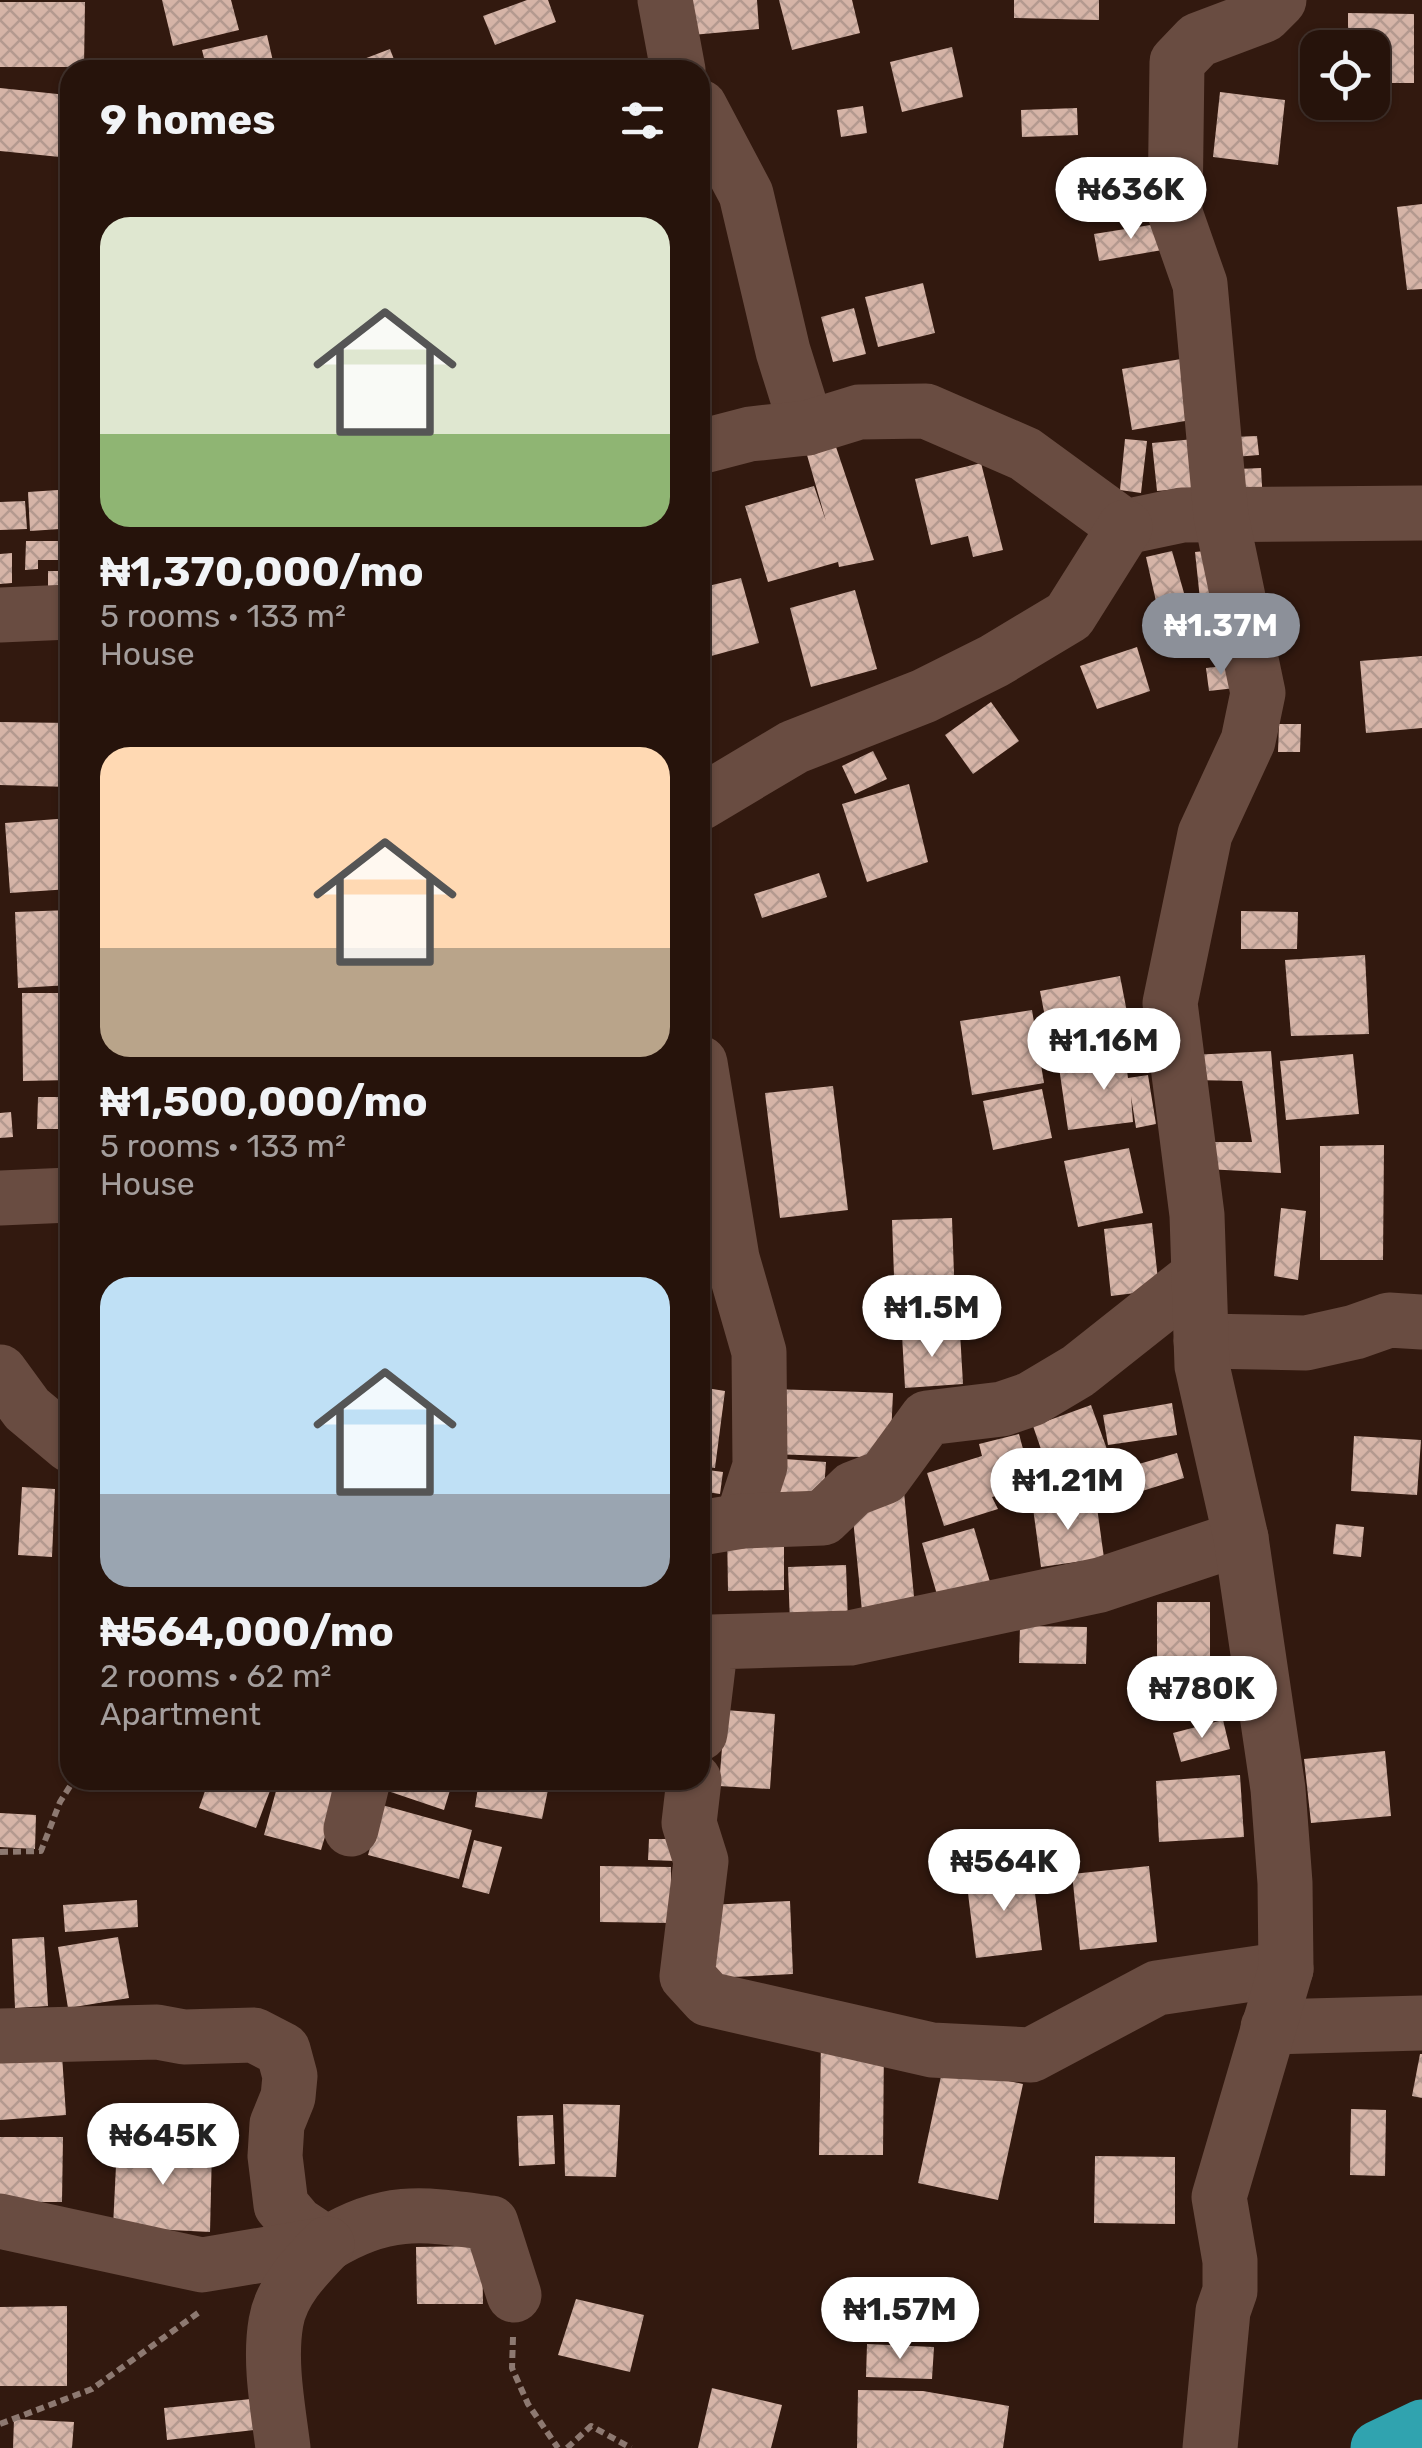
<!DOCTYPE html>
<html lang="en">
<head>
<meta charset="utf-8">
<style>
  :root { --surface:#26130b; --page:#2e1c14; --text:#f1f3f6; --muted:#a49e9d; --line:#42322c; --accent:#8c9099 }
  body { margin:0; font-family:Rubik,sans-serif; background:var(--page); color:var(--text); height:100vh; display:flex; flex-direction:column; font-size:38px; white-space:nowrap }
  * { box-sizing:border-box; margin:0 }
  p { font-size:32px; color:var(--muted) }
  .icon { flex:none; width:55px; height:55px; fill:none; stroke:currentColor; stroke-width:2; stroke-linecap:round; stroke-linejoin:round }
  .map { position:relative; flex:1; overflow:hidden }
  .sheet { position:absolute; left:60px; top:60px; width:650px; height:1730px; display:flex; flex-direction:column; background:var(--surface); border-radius:30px; box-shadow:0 2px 8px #0004,0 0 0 2px var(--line) }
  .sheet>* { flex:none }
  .tools { position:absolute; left:1300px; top:30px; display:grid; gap:20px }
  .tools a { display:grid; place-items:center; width:90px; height:90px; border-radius:20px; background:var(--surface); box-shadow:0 2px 8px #0004,0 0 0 2px var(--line); font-size:50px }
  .price { position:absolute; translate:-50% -85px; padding:0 22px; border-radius:35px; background:#fff; color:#222; font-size:32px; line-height:65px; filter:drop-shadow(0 2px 5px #0008) }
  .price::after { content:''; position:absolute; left:50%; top:60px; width:30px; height:22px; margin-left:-15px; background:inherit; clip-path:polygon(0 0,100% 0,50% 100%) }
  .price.current { background:var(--accent); color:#fff }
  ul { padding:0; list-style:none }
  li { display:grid; align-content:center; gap:20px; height:530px; padding:0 40px }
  li span { display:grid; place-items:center; height:310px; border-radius:30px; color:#555 }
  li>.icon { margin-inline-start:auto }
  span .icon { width:180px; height:180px; fill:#fffc; stroke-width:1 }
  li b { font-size:42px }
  h2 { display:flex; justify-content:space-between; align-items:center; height:120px; padding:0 40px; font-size:42px }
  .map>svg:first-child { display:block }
</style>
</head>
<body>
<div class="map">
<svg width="1422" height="2448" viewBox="0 0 1422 2448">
  <defs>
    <pattern id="building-cross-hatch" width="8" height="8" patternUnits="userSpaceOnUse" patternTransform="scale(2.5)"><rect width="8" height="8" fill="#d6b4a7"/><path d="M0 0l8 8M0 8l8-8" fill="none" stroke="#b4998f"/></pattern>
  </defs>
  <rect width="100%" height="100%" fill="#32190f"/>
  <g fill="url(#building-cross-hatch)">
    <path d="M162 0H231L239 30 173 46Z"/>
    <path d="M527 0H548L556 22 495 45 483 16Z"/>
    <path d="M690 0H757L759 29 692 35Z"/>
    <path d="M779 0H852L860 33 792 50Z"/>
    <path d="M1014 0H1099V20L1014 18Z"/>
    <path d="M0 2H85L84 67H0Z"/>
    <path d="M1348 13 1414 14V83H1372V48H1348Z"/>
    <path d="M267 35 275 70H207L202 50Z"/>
    <path d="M952 47 963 97 902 112 890 62Z"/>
    <path d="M390 49 398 70H335Z"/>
    <path d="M0 88 67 95 60 157 0 151Z"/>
    <path d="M1220 92 1285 100 1278 165 1213 157Z"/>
    <path d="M863 106 867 133 841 137 837 110Z"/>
    <path d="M1077 108 1078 135 1022 137 1021 110Z"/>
    <path d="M1422 204V289L1407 290 1397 207Z"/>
    <path d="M1163 223 1168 249 1099 261 1094 234Z"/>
    <path d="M923 283 935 333 878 347 865 297Z"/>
    <path d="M854 308 866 354 833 362 821 317Z"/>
    <path d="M1187 358 1197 419 1132 430 1122 369Z"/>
    <path d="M1257 436 1259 455 1234 457 1233 437Z"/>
    <path d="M1205 438 1210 486 1157 491 1152 443Z"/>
    <path d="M1125 439 1147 441 1141 493 1120 490Z"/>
    <path d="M836 447 874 560 839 567 838 562 768 582 745 506 814 486 826 521 807 455Z"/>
    <path d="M981 463 1003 550 973 557 968 536 931 545 915 479Z"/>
    <path d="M1261 468 1263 503 1239 504 1237 469Z"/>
    <path d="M58 490 60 529 30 531 28 492Z"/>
    <path d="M25 501 27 529 0 530V502Z"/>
    <path d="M26 541H63L62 560H38V569L25 570Z"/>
    <path d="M1225 549 1235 644 1205 647 1195 552Z"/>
    <path d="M1172 551 1196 635 1165 641 1146 557Z"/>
    <path d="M12 553V583L0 584V554Z"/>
    <rect x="48" y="571" width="17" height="22"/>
    <path d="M741 578 759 643 700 659V588Z"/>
    <path d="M855 590 877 669 811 687 790 608Z"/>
    <path d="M1137 647 1150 691 1097 709 1080 666Z"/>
    <path d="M1422 656V728L1366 733 1360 661Z"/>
    <path d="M1233 665 1235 688 1209 691 1206 668Z"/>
    <path d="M991 702 1019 741 973 774 945 735Z"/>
    <path d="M0 722 70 723V787L0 785Z"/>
    <path d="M1279 724H1301L1300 752H1278Z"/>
    <path d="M873 751 887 779 855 794 842 766Z"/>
    <path d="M909 784 928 862 867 882 842 804Z"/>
    <path d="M70 818V889L10 893 5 823Z"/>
    <path d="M819 873 827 897 762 918 754 894Z"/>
    <path d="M70 910V985L18 988 15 912Z"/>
    <path d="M1241 911 1298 912 1297 949H1241Z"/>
    <path d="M1365 955 1369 1034 1291 1036 1285 960Z"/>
    <path d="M1120 976 1131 1033 1051 1048 1040 991Z"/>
    <path d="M22 993H70V1080L23 1081Z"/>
    <path d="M1032 1010 1044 1083 972 1095 960 1021Z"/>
    <path d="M1124 1051 1128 1078 1148 1075 1156 1124 1136 1128 1131 1096 1133 1122 1068 1130 1058 1060Z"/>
    <path d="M1271 1051 1281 1173 1206 1169V1142H1252L1242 1081 1194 1080 1191 1055Z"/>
    <path d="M1353 1054 1359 1114 1286 1120 1280 1061Z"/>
    <path d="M833 1086 848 1210 780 1218 765 1093Z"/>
    <path d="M1042 1089 1052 1138 993 1150 983 1101Z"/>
    <path d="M38 1097H64V1129H37Z"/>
    <path d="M11 1112 13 1137 0 1138V1113Z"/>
    <path d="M1384 1145 1383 1260H1320V1146Z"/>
    <path d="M1129 1148 1143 1213 1078 1227 1064 1161Z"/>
    <path d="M1281 1208 1306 1211 1298 1280 1274 1276Z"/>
    <path d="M952 1218 955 1302 895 1304 892 1220Z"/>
    <path d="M1152 1223 1159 1290 1111 1296 1104 1229Z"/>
    <path d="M960 1332 963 1384 905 1388 902 1335Z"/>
    <path d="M700 1387 725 1391 715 1468 700 1466Z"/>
    <path d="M772 1389 893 1393 890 1458 770 1454Z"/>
    <path d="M1172 1403 1177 1435 1108 1445 1103 1415Z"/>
    <path d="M1091 1405 1113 1466 1054 1487 1033 1426Z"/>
    <path d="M1019 1434 1033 1486 992 1497 998 1509 944 1526 927 1473 982 1456 979 1444Z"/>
    <path d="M1354 1436 1421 1440 1417 1495 1351 1491Z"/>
    <path d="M1177 1453 1184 1478 1126 1496 1118 1470Z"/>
    <path d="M771 1458 826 1462 823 1504 767 1500Z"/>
    <path d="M700 1469 723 1472 720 1494 700 1491Z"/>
    <path d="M22 1487 55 1489 52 1557 18 1555Z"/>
    <path d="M904 1492 915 1607 862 1611 851 1498Z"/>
    <path d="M1096 1500 1104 1558 1041 1567 1033 1508Z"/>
    <path d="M1336 1524 1364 1527 1361 1557 1333 1554Z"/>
    <path d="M727 1528H784V1590L728 1591Z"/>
    <path d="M974 1528 990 1582 938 1598 922 1543Z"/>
    <path d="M846 1565 848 1622 790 1624 788 1567Z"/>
    <rect x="1157" y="1602" width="53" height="58"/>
    <path d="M1020 1626 1087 1627 1086 1664 1019 1663Z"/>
    <path d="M725 1710 775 1714 770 1789 719 1786Z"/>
    <path d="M1223 1720 1230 1749 1181 1762 1173 1733Z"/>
    <path d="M1385 1751 1391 1816 1311 1823 1304 1759Z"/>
    <path d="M1240 1775 1244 1837 1159 1842 1156 1781Z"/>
    <path d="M209 1780H274L256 1828 199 1808Z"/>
    <path d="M279 1780H294L338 1792 321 1850 264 1835Z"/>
    <path d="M377 1780H453L444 1810 376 1787Z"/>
    <path d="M479 1780H550L542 1819 475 1807Z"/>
    <path d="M382 1805 472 1830 459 1879 368 1855Z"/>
    <path d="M0 1813 36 1815 35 1849 0 1847Z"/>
    <path d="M649 1839H677L676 1861 648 1860Z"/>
    <path d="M474 1840 502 1847 489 1894 462 1887Z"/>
    <path d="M600 1866 671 1867V1923L600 1922Z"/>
    <path d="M1149 1866 1157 1942 1080 1950 1072 1874Z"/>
    <path d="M1032 1869 1042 1950 976 1958 966 1877Z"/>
    <path d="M137 1900 138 1927 65 1932 63 1905Z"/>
    <path d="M790 1901 793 1974 712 1978 708 1905Z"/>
    <path d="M44 1937 48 2006 15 2008 12 1939Z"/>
    <path d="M118 1937 129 1998 68 2008 58 1947Z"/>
    <path d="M821 2039 884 2040 883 2155H819Z"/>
    <path d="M1420 2054H1422V2098L1412 2096Z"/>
    <path d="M62 2055 66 2115 0 2120V2060Z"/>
    <path d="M943 2067 1023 2084 998 2200 918 2183Z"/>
    <path d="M563 2104 620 2105 616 2177 565 2176Z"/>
    <path d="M1351 2109 1386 2110 1385 2176 1350 2175Z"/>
    <path d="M553 2115 555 2164 519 2166 517 2116Z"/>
    <path d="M0 2137H63L62 2202H0Z"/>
    <path d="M117 2145 212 2149 210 2232 113 2227Z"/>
    <path d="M1095 2156 1175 2157V2224L1094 2223Z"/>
    <path d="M482 2246 483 2304H417L416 2247Z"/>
    <path d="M576 2299 644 2315 630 2372 558 2355Z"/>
    <path d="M67 2306V2386H0V2307Z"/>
    <path d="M867 2344 934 2347 932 2379 866 2377Z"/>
    <path d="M712 2388 782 2405 771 2448H698Z"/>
    <path d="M858 2390 923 2391 1009 2406 1003 2448H857Z"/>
    <path d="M251 2399 254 2430 167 2440 164 2408Z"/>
    <path d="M14 2419 74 2422 72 2448H13Z"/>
  </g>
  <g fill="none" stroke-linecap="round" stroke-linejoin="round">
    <g stroke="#8d7971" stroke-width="6" stroke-dasharray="8 5" stroke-linecap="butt">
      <path d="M0 1852 41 1851 60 1802 74 1780"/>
      <path d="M513 2337 512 2368 528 2404 558 2448"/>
      <path d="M0 2424 92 2389 198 2313"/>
      <path d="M567 2448 591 2426 631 2448"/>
    </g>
    <g stroke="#694c41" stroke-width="55">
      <path d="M665 0 678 70"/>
      <path d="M700 107 746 194 783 351 807 428"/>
      <path d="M700 447 750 434 807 428 859 412 926 411 1025 454 1125 527 1182 515 1422 513"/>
      <path d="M0 615 70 612"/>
      <path d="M700 803 794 747 924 696 994 661 1069 616 1125 527"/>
      <path d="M700 1063 732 1258 759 1352 760 1466 742 1521"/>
      <path d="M0 1198 70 1195"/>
      <path d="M1201 1341 1306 1343 1355 1332 1389 1320 1422 1322"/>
      <path d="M0 1372 27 1409 70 1445"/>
      <path d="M700 1528 742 1521 823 1518 853 1489 884 1477 927 1418 1002 1409 1031 1399 1078 1371 1198 1276"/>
      <path d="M700 1733 711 1642 850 1638 1100 1585 1241 1538"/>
      <path d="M694 1780 689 1823 701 1861 687 1976 708 1999 932 2050 1031 2055 1157 1988 1286 1969"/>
      <path d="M351 1829 363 1780"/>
      <path d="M1268 2027 1422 2023"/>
      <path d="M0 2036 157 2032 184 2037 254 2035 283 2050 290 2076 288 2097 277 2124 275 2156 281 2205 297 2224 327 2244C387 2207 424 2214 491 2223L514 2295"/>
      <path d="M0 2221 202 2265 327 2244"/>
      <path d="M283 2448C278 2408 269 2362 276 2322 281 2291 307 2265 327 2244"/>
      <path d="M1210 2448 1223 2311 1230 2291V2261L1219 2197 1286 1969 1285 1883 1278 1789 1241 1538 1202 1366 1197 1215 1170 1003 1205 834 1248 741 1258 693 1221 516 1200 284 1175 213 1177 62 1198 40 1264 15 1279 0"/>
    </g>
    <path stroke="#30a3af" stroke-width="55" d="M1378 2448 1422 2427"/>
  </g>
</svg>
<div class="tools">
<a><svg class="icon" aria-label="locate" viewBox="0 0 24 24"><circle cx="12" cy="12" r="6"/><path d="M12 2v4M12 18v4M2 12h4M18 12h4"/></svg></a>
</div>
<b class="price" style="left:1131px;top:242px">₦636K</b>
<b class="price current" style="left:1221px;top:678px">₦1.37M</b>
<b class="price" style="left:1104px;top:1093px">₦1.16M</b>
<b class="price" style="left:932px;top:1360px">₦1.5M</b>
<b class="price" style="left:1068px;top:1533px">₦1.21M</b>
<b class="price" style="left:1202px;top:1741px">₦780K</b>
<b class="price" style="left:1004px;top:1914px">₦564K</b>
<b class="price" style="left:163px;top:2188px">₦645K</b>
<b class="price" style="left:900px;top:2362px">₦1.57M</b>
<section class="sheet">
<h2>9 homes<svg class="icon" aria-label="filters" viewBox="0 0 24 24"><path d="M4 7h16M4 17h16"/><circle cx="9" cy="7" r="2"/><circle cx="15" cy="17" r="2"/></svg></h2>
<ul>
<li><span style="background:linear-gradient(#dfe7d0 70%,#8fb573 0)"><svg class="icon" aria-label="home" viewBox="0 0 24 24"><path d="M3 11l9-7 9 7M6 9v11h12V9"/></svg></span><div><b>₦1,370,000/mo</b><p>5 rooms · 133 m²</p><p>House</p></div></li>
<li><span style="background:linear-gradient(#ffd9b3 65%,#b9a48a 0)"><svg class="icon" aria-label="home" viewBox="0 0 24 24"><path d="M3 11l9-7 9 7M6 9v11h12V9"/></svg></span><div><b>₦1,500,000/mo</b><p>5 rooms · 133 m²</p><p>House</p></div></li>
<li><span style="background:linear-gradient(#bfe0f5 70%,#9aa5b1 0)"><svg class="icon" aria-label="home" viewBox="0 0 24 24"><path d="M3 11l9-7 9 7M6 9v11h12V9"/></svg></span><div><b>₦564,000/mo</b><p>2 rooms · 62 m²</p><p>Apartment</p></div></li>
</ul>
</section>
</div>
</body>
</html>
